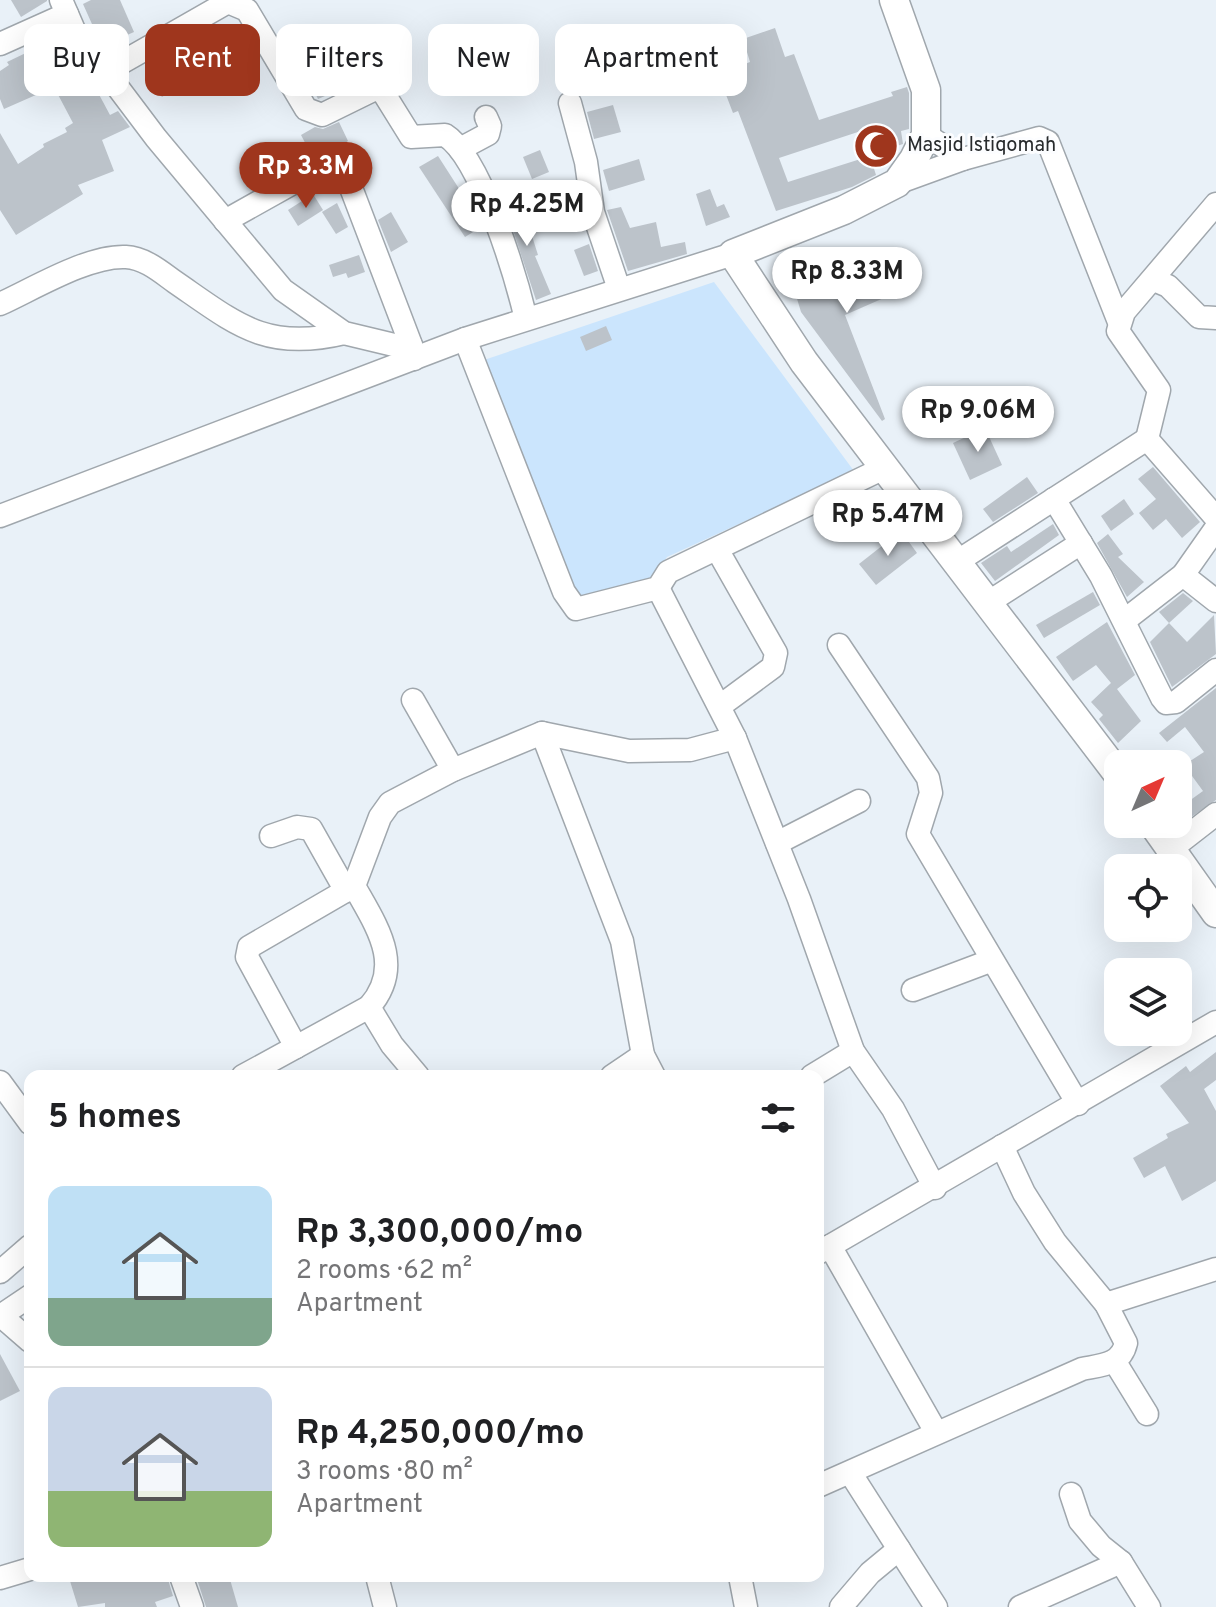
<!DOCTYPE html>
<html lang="en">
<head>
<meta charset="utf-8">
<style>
  :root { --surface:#fff; --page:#f6f6f6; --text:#202124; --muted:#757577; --line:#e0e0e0; --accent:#9f361d }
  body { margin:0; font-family:Overpass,sans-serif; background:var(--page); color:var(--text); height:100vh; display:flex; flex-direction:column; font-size:30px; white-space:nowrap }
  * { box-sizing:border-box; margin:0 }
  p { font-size:26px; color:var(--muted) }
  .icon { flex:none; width:44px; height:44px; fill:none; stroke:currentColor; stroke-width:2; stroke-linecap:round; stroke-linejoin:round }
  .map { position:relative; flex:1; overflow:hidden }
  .sheet { position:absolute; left:24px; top:1070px; width:800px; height:512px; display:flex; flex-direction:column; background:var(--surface); border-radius:16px; box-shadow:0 8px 32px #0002 }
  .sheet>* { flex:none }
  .top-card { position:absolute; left:24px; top:24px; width:800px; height:72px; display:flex; gap:16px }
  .needle { width:52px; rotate:44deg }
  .controls { position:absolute; left:1104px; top:750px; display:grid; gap:16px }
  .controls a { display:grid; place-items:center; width:88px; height:88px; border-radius:16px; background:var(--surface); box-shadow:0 8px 32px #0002; font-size:40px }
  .price { position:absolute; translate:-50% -68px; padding:0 18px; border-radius:28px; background:#fff; color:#222; font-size:26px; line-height:52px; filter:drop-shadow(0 2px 4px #0008) }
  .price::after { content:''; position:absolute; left:50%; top:48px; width:24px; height:18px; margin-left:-12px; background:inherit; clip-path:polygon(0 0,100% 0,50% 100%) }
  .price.current { background:var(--accent); color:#fff }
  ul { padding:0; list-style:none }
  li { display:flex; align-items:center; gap:24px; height:200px; padding:0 24px }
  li+li { border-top:2px solid var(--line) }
  li span { display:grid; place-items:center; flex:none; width:224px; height:160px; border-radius:16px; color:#555 }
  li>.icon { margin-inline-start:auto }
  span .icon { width:96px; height:96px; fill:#fffc; stroke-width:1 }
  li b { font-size:34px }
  h2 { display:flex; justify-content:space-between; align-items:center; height:96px; padding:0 24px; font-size:34px }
  .pill { padding:0 28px; border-radius:16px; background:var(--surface); box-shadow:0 8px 32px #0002; font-size:28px; line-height:72px }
  .pill.current { background:var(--accent); color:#fff }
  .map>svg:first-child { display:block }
</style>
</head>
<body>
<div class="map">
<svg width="1216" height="1607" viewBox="0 0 1216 1607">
  <rect width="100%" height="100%" fill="#e9f1f8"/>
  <path fill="#cbe5fd" d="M714 282 854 471 667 557 646 588 581 612 481 361Z"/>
  <g fill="#bcc3ca">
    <path d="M11 0H47V1L21 17Z"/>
    <path d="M91 0H120L134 32 118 39 122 47 115 50 105 53 83 4Z"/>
    <path d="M775 28 785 57 794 54 819 120 893 96 891 92 907 87 909 93V129L901 131 903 144 875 153 867 129 779 158 788 182 870 156 876 175 852 187 776 211 738 111 733 113 718 74 750 62 743 39Z"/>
    <path d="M51 36 79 95 95 87 110 115 118 111 130 127 102 140 114 171 78 185 83 194 16 235 0 210V133L18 164 44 147 43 144 67 132 65 128 73 123 54 87 4 109 0 99V71L9 65 7 62 32 50 29 46Z"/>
    <path d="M197 53 206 69 162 97 151 83Z"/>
    <path d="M344 70 353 84 318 99 313 89Z"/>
    <path d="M613 105 621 132 594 139 587 112Z"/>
    <path d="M339 122 348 141 331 152 312 156 301 135 315 127 323 129Z"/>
    <path d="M540 150 549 172 532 179 523 157Z"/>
    <path d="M438 156 483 226 465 237 419 167Z"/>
    <path d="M639 159 645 180 609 191 603 170Z"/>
    <path d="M710 189 717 207 724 204 730 217 706 226 696 194Z"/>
    <path d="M313 194 323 210 298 226 288 210Z"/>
    <path d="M515 197 527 220 538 255 535 256 551 294 536 300 504 203Z"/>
    <path d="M577 199 580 218 564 224 557 206Z"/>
    <path d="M337 203 348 227 336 234 322 212Z"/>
    <path d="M621 207 630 228 656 222 661 247 685 242 687 254 628 271 607 210Z"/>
    <path d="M391 212 408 242 391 252 378 220Z"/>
    <path d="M589 244 598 271 584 276 574 250Z"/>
    <path d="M359 255 365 272 348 278 346 273 333 277 329 265Z"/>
    <path d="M864 263 874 283 911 267 918 283 845 315 885 419 882 421 801 312 792 282 830 275 831 278Z"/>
    <path d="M606 326 612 340 586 351 580 337Z"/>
    <path d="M985 428 1002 465 970 480 953 443Z"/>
    <path d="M1153 467 1200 522 1182 538 1166 519 1153 530 1139 513 1156 499 1138 479Z"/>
    <path d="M1027 477 1038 493 993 522 983 509Z"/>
    <path d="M1124 499 1134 514 1111 531 1101 516Z"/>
    <path d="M1053 524 1059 535 995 581 981 563 1007 546 1011 552Z"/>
    <path d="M901 531 917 553 876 585 859 564Z"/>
    <path d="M1108 534 1123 554 1118 557 1144 582 1127 597 1097 543Z"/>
    <path d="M1093 592 1100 605 1044 638 1036 625Z"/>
    <path d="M1183 593 1193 601 1169 623 1159 612Z"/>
    <path d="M1214 615 1216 654 1172 687 1150 642 1169 623 1187 642Z"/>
    <path d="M1107 622 1135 675 1117 689 1141 721 1118 743 1099 719 1103 715 1091 702 1111 683 1096 665 1073 681 1056 657Z"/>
    <path d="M1216 688V800L1178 826V809L1203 791 1184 765 1204 752 1185 727 1167 742 1159 733Z"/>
    <path d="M1216 1052V1080L1204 1089 1216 1111V1181L1182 1201 1165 1166 1144 1178 1133 1158 1168 1138 1166 1134 1189 1123 1160 1086 1186 1066 1190 1072Z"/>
    <path d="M0 1354 20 1391 0 1401Z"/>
    <path d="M87 1576H147L149 1581 167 1576 173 1596 155 1602 157 1607H105V1603L78 1607 70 1581Z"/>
    <path d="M196 1576H229L238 1607H206Z"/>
  </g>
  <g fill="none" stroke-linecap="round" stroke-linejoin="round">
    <g stroke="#a0a7ad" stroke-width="25">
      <g id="minor">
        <path d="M61 0 90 67 97 71 121 63 228 2 247 10 306 109 322 115 375 89 383 92 411 137 445 135C481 157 516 277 526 319"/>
        <path d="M0 44 67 14"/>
        <path d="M104 69 156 138 283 290 344 333 394 345H411L414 359"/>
        <path d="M570 103 586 162 593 212 619 289"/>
        <path d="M926 135 963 159 1039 138 1048 142 1119 322"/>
        <path d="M460 149 488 134 490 126 486 117"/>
        <path d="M897 183 963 159"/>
        <path d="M1216 204 1124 312 1118 331 1159 390 1147 439 1216 518"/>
        <path d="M225 221 318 169 337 165 345 172 411 345"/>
        <path d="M1154 280 1168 286 1199 317 1216 318"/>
        <path d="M0 304C35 288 89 255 126 257 145 258 161 272 175 282 236 324 266 352 344 333"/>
        <path d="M465 339 564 592 576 609 658 588 668 572 886 467"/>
        <path d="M1054 499 1101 576 1162 698 1166 703 1176 702 1216 670"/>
        <path d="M0 516 465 339 733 254"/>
        <path d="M718 551 776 653 773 667 720 706"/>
        <path d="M958 561 1147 439"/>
        <path d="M1183 575 1216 601"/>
        <path d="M658 588 735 738 799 899 853 1051 893 1109 935 1188"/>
        <path d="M989 602 1081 543"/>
        <path d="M1125 620 1183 575 1216 528"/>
        <path d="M839 645 928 778 931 793 918 834 1078 1104"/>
        <path d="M413 700 453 770"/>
        <path d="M542 733 622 941 643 1055 654 1076"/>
        <path d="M271 836 297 827 311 829 346 891"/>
        <path d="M777 843 859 801"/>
        <path d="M1171 849 1216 814"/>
        <path d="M913 990 990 961"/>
        <path d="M296 1047 247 957 249 947 354 886"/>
        <path d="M243 1076 369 1007"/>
        <path d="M418 1076 392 1045 369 1007C405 966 377 927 354 886L380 817 390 803 453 770 542 733 629 751 690 750 735 738"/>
        <path d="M612 1076 643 1055"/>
        <path d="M812 1076 853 1051"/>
        <path d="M0 1082 30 1123"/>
        <path d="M830 1246 936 1432"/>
        <path d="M818 1253 1216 1022"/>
        <path d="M0 1272 30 1246"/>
        <path d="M1106 1304 1216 1269"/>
        <path d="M0 1315 30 1341"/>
        <path d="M2 1315 30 1296"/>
        <path d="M1115 1362 1147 1414"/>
        <path d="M851 1474 936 1607"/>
        <path d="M818 1486 1082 1369C1102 1365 1121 1365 1126 1343L1106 1304 1055 1242 1024 1193 1002 1146"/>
        <path d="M1071 1494 1080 1521 1101 1546 1121 1562 1149 1607"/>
        <path d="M181 1576 192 1607"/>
        <path d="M377 1576 385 1607"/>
        <path d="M740 1576 746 1607"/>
        <path d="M0 1578 30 1569"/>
        <path d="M841 1607 870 1573 899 1549"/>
        <path d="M1020 1607 1121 1562"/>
      </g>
    </g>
    <g stroke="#a0a7ad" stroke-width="31">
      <g id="major">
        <path d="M894 0 926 90V135L914 159 897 183 844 210 733 254 804 362 1118 774"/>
        <path d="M1153 824 1216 913"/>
      </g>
    </g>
    <use href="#minor" stroke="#fff" stroke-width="22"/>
    <use href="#major" stroke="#fff" stroke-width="28"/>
  </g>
  <defs>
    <g id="mosque-disc" transform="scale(2.3)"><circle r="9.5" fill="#9f361d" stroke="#fcfdff"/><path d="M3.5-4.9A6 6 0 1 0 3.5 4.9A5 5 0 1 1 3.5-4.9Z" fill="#fff"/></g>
  </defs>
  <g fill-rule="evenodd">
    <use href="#mosque-disc" x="876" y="146"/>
  </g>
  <g text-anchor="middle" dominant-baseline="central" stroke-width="6" stroke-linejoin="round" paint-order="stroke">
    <g font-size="20" fill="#282b2d" stroke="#fcfdff" text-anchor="start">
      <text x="907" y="146">Masjid Istiqomah</text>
    </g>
  </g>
</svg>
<div class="controls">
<a><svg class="needle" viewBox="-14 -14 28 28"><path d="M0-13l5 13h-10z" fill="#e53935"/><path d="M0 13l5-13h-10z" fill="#757577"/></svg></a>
<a><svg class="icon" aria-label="locate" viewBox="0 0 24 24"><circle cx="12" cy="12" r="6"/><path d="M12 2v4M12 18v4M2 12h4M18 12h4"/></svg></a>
<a><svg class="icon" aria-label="layers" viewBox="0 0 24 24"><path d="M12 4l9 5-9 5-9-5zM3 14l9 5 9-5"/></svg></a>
</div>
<b class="price current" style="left:306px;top:210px">Rp 3.3M</b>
<b class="price" style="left:527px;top:248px">Rp 4.25M</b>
<b class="price" style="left:847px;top:315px">Rp 8.33M</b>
<b class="price" style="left:978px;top:454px">Rp 9.06M</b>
<b class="price" style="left:888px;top:558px">Rp 5.47M</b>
<div class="top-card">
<a class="pill">Buy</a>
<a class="pill current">Rent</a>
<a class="pill">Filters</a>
<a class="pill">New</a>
<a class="pill">Apartment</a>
</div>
<section class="sheet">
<h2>5 homes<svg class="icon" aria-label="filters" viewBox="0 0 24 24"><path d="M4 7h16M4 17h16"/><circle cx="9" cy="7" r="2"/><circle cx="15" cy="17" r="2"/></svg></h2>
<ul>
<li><span style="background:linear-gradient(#bfe0f5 70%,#7fa58c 0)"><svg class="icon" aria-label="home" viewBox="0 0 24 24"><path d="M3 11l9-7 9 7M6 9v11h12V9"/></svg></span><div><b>Rp 3,300,000/mo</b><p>2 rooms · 62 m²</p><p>Apartment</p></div></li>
<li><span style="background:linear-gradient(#c9d6e8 65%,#8fb573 0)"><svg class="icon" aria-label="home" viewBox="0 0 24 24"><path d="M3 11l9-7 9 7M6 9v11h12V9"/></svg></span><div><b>Rp 4,250,000/mo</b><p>3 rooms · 80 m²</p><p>Apartment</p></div></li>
</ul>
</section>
</div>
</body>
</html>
